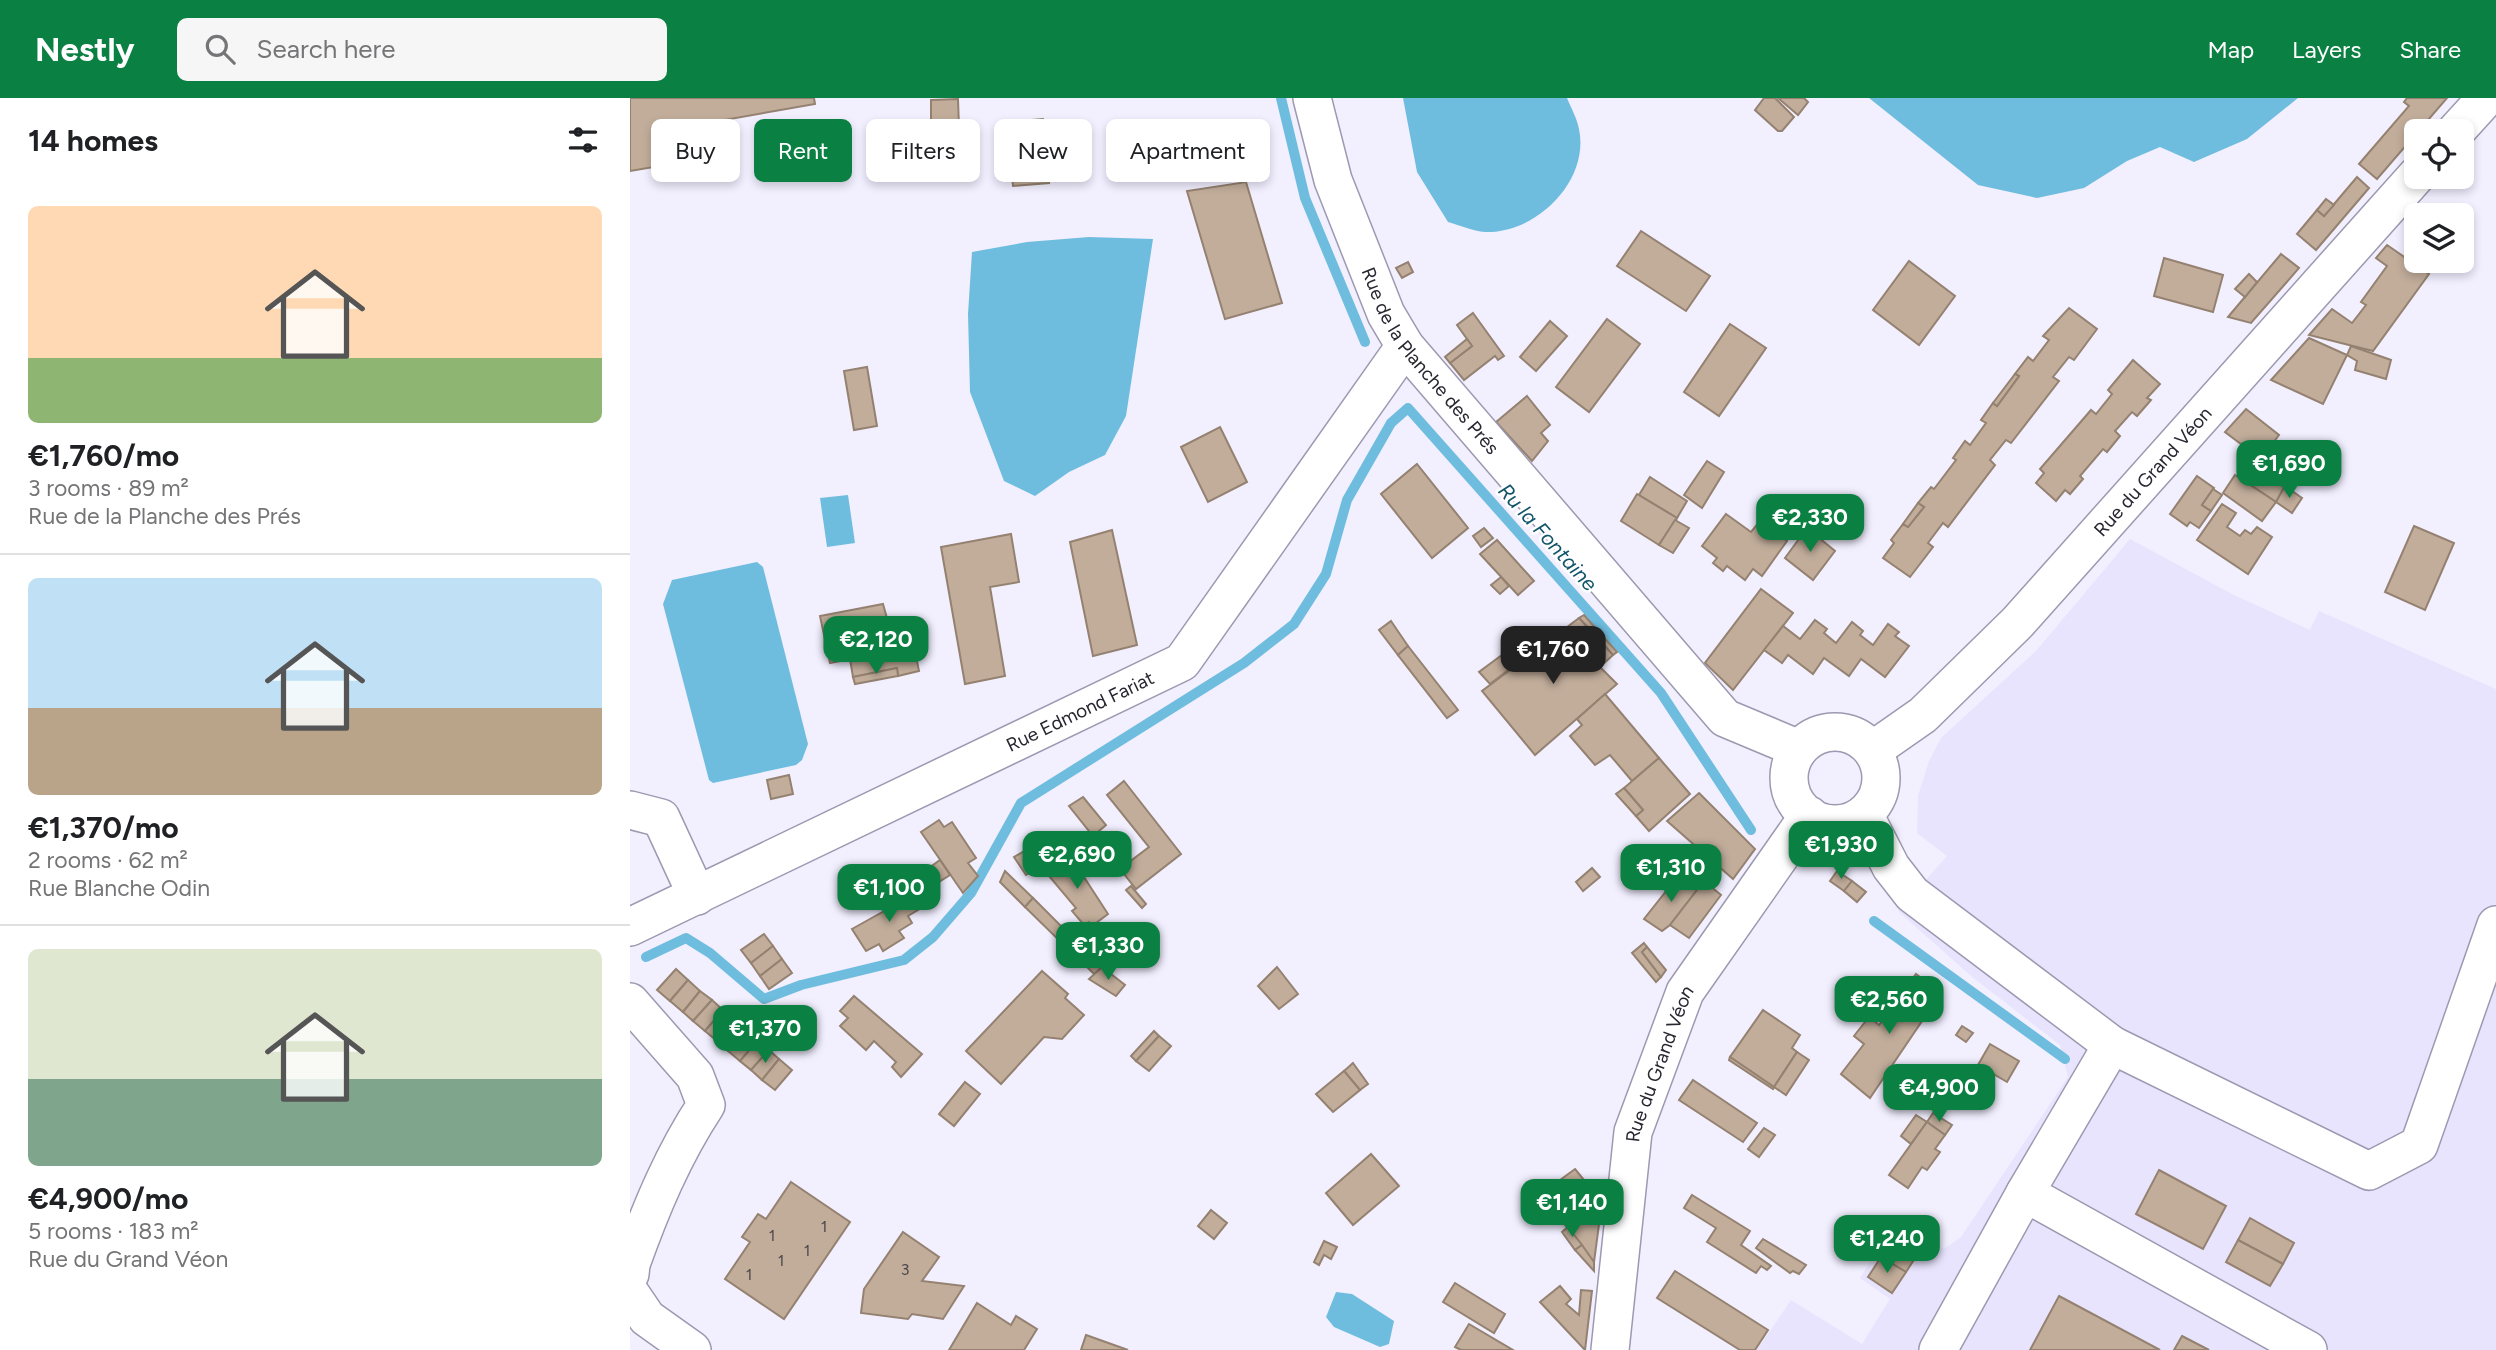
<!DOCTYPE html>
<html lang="en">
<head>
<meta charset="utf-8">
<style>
  :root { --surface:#fff; --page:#f6f6f6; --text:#202124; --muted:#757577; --line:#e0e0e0; --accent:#0b8043 }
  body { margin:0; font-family:Figtree,sans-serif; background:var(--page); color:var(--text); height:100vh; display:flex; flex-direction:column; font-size:26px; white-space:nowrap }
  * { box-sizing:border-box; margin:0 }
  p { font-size:23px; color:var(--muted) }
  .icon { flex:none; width:38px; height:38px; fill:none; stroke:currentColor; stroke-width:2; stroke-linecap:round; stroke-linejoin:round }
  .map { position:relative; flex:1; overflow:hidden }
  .details { display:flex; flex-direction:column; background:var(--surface); width:630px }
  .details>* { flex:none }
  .banner { position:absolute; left:21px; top:21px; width:665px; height:63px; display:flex; gap:14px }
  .tools { position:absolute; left:1774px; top:21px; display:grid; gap:14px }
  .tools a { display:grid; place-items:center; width:70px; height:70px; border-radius:10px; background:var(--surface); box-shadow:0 4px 10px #0003; font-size:35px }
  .price { position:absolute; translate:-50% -60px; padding:0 16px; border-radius:14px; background:var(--accent); color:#fff; font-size:23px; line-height:46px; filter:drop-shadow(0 2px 4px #0008) }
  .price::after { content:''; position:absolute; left:50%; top:42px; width:21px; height:16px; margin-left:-10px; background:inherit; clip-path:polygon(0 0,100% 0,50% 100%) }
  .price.selected { background:#222; color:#fff }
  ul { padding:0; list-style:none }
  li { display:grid; align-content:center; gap:14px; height:371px; padding:0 28px }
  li+li { border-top:2px solid var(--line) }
  li span { display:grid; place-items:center; height:217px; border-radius:10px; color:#555 }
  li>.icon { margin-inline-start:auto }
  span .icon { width:126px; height:126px; fill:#fffc; stroke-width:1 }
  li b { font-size:30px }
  h2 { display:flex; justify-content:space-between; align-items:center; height:84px; padding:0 28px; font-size:30px }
  .pill { padding:0 24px; border-radius:10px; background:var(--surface); box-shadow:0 4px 10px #0003; font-size:24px; line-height:63px }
  .pill.selected { background:var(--accent); color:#fff }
  header { display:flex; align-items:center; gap:42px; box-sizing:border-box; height:98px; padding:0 35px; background:var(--accent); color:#fff }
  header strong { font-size:33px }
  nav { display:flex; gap:38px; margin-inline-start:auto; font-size:24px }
  .search { width:490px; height:63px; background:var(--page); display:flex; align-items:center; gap:18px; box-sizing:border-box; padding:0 24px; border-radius:10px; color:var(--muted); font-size:26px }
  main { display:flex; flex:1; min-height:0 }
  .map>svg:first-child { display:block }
</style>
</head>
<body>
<header>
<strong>Nestly</strong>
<div class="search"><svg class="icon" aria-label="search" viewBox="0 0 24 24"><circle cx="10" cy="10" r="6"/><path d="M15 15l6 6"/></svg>Search here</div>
<nav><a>Map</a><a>Layers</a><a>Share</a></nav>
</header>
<main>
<section class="details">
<h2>14 homes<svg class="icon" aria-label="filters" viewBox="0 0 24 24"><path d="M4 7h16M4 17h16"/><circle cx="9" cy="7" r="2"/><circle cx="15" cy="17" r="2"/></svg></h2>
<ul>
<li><span style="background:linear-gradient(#ffd9b3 70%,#8fb573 0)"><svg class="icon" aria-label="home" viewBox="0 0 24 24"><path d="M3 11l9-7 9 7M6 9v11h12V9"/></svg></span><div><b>€1,760/mo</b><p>3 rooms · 89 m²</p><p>Rue de la Planche des Prés</p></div></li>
<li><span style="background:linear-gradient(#bfe0f5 60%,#b9a48a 0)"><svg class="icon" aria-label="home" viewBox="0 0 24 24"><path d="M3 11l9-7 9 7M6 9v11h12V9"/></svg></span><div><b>€1,370/mo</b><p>2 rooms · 62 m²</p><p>Rue Blanche Odin</p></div></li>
<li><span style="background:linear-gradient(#dfe7d0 60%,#7fa58c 0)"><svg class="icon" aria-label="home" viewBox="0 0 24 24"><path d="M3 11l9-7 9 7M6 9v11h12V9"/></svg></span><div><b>€4,900/mo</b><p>5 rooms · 183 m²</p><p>Rue du Grand Véon</p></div></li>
</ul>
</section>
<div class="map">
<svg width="1866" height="1252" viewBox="0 0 1866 1252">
  <rect width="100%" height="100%" fill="#f2efff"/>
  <path fill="#e8e4fe" d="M1500 441 1602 496 1680 532 1689 513 1866 591V1252H1127L1161 1202 1232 1246 1260 1201 1230 1180 1268 1120 1314 1151 1331 1139 1438 979 1430 947 1341 878 1268 813 1317 758 1287 735 1288 698 1299 663 1311 640 1406 553Z"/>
  <g fill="#6fbdde">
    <path d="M773 0H937C941 10 947 20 949 31 960 83 906 136 855 134 843 133 829 127 818 124L787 74Z"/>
    <path d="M1239 0H1668L1617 41 1564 64 1530 49 1497 63 1454 90 1407 100 1348 87Z"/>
    <path d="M459 139 523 141 496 318 475 357 439 374 405 398 374 383 340 294 338 216 342 154 397 144Z"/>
    <path d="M218 397 225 445 197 449 190 400Z"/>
    <path d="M127 464 133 469 178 646 172 662 166 667 83 685 79 682 33 506 42 482Z"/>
    <path d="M706 1194 722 1196 764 1223 759 1246 750 1249 704 1229 696 1219Z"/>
  </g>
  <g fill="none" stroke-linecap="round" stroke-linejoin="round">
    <g stroke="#6fbdde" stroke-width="10">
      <path d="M651 0 675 100 735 244"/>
      <path d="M1244 823 1435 961"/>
      <path d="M16 859 56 840 80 855 134 901 171 887 274 862 303 839 341 795 391 705 614 565 664 526 696 476 717 402 761 325 778 310 1031 595 1121 732"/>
    </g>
  </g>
  <g fill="#c2ad9b" stroke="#948170" stroke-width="2">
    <path d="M0 0H184L185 6 66 27 71 61 0 73Z"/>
    <path d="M1134 0H1145L1164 19 1152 33H1148L1125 12Z"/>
    <path d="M1148 0H1174L1178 4 1168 17Z"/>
    <path d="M1777 0H1817L1747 81 1729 66 1779 8 1774 4Z"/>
    <path d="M328 1 329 30 314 32 313 22 301 23V2Z"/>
    <path d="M413 21 419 85 383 88 376 24Z"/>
    <path d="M1727 79 1739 90 1686 152 1667 136 1687 112 1694 118Z"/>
    <path d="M616 84 652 205 595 221 557 93Z"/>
    <path d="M1696 101 1704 107 1694 118 1687 112Z"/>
    <path d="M1011 133 1080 178 1056 213 987 168Z"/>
    <path d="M1757 147 1799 176 1743 253 1679 237 1702 211 1722 225 1736 207 1731 204 1757 168 1746 160Z"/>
    <path d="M1651 156 1669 170 1621 225 1598 219Z"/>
    <path d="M1534 160 1593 177 1583 214 1524 198Z"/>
    <path d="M1279 163 1325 198 1289 247 1243 212Z"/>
    <path d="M778 164 783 174 772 180 766 170Z"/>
    <path d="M1619 176 1627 184 1615 199 1605 191Z"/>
    <path d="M1439 210 1467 231 1444 262 1439 259 1423 279 1429 283 1381 345 1376 342 1360 362 1365 367 1318 429 1313 425 1298 445 1303 449 1280 479 1253 460 1264 445 1261 442 1273 426 1278 429 1294 409 1288 405 1301 389 1304 391 1326 362 1323 360 1335 343 1340 347 1356 325 1351 322 1363 305 1367 308 1389 278 1385 276 1398 259 1403 263 1419 242 1413 238Z"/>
    <path d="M843 215 874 258 868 262 865 258 834 282 820 265 842 248 827 227Z"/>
    <path d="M977 221 1010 246 959 314 926 289Z"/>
    <path d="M920 223 937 238 906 273 890 259Z"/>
    <path d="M1100 226 1136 250 1089 318 1054 294Z"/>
    <path d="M1679 240 1717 257 1693 306 1641 282Z"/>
    <path d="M837 241 842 248 820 265 815 259Z"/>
    <path d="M1721 248 1761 262 1756 281 1725 272 1727 263 1717 257Z"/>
    <path d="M1503 262 1530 286 1517 300 1521 302 1507 318 1502 314 1485 333 1490 338 1477 354 1473 351 1450 378 1453 381 1440 396 1435 392 1426 403 1406 385 1414 375 1410 371 1461 312 1466 316 1482 296 1478 292Z"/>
    <path d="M237 269 247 328 224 332 214 273Z"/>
    <path d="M1385 276 1389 278 1367 308 1363 305Z"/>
    <path d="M897 298 920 327 911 335 918 343 902 363 866 324Z"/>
    <path d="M1616 311 1649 337 1631 361 1595 334Z"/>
    <path d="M590 329 617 384 578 404 551 349Z"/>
    <path d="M1077 363 1094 374 1072 410 1054 397Z"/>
    <path d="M787 366 838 430 802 460 751 396Z"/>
    <path d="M1626 368 1655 388 1646 404 1615 383Z"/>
    <path d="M1605 377 1646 404 1632 423 1593 395Z"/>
    <path d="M1567 378 1584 390 1572 407 1581 413 1569 430 1560 424 1557 428 1540 416Z"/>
    <path d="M1020 379 1057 403 1047 420 1009 397Z"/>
    <path d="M1655 388 1672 400 1662 415 1646 404Z"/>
    <path d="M1583 391 1592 397 1581 413 1572 407Z"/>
    <path d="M1007 396 1047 420 1029 447 991 423Z"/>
    <path d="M1288 405 1294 409 1278 429 1273 426Z"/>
    <path d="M1592 406 1606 415 1597 429 1610 438 1615 432 1621 436 1627 429 1642 439 1618 476 1567 442Z"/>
    <path d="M1096 416 1121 434 1131 422 1157 443 1132 478 1123 471 1115 482 1097 468 1093 473 1083 465 1087 460 1072 448Z"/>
    <path d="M1045 422 1059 430 1043 455 1029 447Z"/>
    <path d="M1784 428 1824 445 1795 512 1755 494Z"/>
    <path d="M854 430 863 440 851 449 843 438Z"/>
    <path d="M1177 430 1205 453 1183 482 1155 460Z"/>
    <path d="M482 432 507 547 463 558 440 444Z"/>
    <path d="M381 436 389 484 360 489 375 578 335 586 311 449Z"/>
    <path d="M867 442 904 483 888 497 850 456Z"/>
    <path d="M871 479 879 488 870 496 861 487Z"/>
    <path d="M1131 491 1163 515 1103 592 1075 565Z"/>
    <path d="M253 506 262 538 281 534 289 573 268 578 267 570 223 579 220 561 200 565 190 518Z"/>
    <path d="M954 517 987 554 983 557 949 520Z"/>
    <path d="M949 520 983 557 970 569 987 586 905 657 852 593Z"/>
    <path d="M1185 522 1197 531 1194 535 1206 545 1222 524 1233 533 1230 537 1243 547 1258 526 1269 534 1265 538 1279 548 1255 579 1231 561 1219 578 1194 560 1183 576 1158 557 1152 565 1134 552 1153 528 1170 541Z"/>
    <path d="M761 523 778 548 768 557 749 532Z"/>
    <path d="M778 548 828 612 817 620 768 557Z"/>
    <path d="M884 548 894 560 860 586 849 574Z"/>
    <path d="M267 570 268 578 225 586 223 579Z"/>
    <path d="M975 596 1029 660 1002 683 980 657 965 667 940 638 952 627 947 621Z"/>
    <path d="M1029 660 1060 696 1019 733 1006 718 1013 712 994 690Z"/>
    <path d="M159 677 163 696 141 701 137 682Z"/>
    <path d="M494 683 551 756 506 791 490 771 519 749 477 697Z"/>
    <path d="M994 690 1013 712 1006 718 986 696Z"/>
    <path d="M1069 695 1125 751 1103 781 1037 723Z"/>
    <path d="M453 699 476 727 463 738 439 708Z"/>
    <path d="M309 722 314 729 322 724 346 760 338 765 348 778 333 795 291 734Z"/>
    <path d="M425 735 439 756 405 777 403 773 396 777 384 759Z"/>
    <path d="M439 756 478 816 462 828 459 824 454 827 442 813 446 810 414 772Z"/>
    <path d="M310 762 320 777 309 784 299 770Z"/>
    <path d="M1055 768 1074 783 1067 792 1049 777Z"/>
    <path d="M962 770 970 779 953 793 946 784Z"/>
    <path d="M375 773 403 800 395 809 370 784Z"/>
    <path d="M1207 773 1222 783 1214 793 1200 783Z"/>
    <path d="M1049 777 1067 792 1040 827 1032 833 1014 821Z"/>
    <path d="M1074 783 1091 797 1059 840 1040 827Z"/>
    <path d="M1222 783 1236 794 1227 804 1214 793Z"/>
    <path d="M501 788 516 806 512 810 496 792Z"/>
    <path d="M290 793 298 806 278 818 282 825 269 833 274 840 253 853 249 846 236 853 222 831Z"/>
    <path d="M403 800 446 843 439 852 395 809Z"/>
    <path d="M134 836 143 848 121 865 111 852Z"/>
    <path d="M1014 845 1017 849 1012 854 1031 879 1026 884 1002 855Z"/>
    <path d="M143 848 152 861 130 878 121 865Z"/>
    <path d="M1017 849 1036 872 1031 879 1012 854Z"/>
    <path d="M467 857 476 866 464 876 456 868Z"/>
    <path d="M152 861 162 875 139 891 130 878Z"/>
    <path d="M472 869 495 887 486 898 459 881Z"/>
    <path d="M647 869 668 896 649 911 628 888Z"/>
    <path d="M46 871 58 882 40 903 27 892Z"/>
    <path d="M412 873 438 896 435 900 454 917 432 941 414 939 371 986 336 953Z"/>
    <path d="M1286 876 1311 895 1240 1000 1211 976 1234 946 1224 938 1239 919 1249 927Z"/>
    <path d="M58 882 70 893 53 914 40 903Z"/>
    <path d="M70 893 82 902 63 923 53 914Z"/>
    <path d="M224 898 292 956 271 979 262 969 266 964 244 943 236 952 210 928 218 920 210 913Z"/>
    <path d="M82 902 93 912 75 933 63 923Z"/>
    <path d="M93 912 104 922 87 943 75 933Z"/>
    <path d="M1133 912 1170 937 1162 950 1167 954 1144 989 1100 959Z"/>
    <path d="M104 922 116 932 98 953 87 943Z"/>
    <path d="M1332 928 1343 935 1336 944 1326 937Z"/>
    <path d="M116 932 128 942 110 963 98 953Z"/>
    <path d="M524 933 529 938 506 963 501 958Z"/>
    <path d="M529 938 541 948 519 973 506 963Z"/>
    <path d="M128 942 139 952 121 972 110 963Z"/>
    <path d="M1360 946 1389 963 1377 984 1348 967Z"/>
    <path d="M139 952 149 961 132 982 121 972Z"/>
    <path d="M1167 954 1179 962 1156 997 1144 989Z"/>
    <path d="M1100 959 1144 989 1143 991 1099 962Z"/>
    <path d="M149 961 162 972 145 992 132 982Z"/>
    <path d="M723 965 738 986 730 992 714 973Z"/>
    <path d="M714 973 730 992 703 1014 686 996Z"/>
    <path d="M1063 982 1127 1025 1113 1044 1049 1002Z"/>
    <path d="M335 984 350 996 324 1028 309 1016Z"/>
    <path d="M1303 1015 1322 1027 1315 1037 1297 1024Z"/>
    <path d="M1286 1017 1297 1024 1281 1046 1271 1038Z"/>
    <path d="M1297 1024 1315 1037 1305 1051 1310 1054 1297 1072 1292 1069 1278 1090 1259 1077Z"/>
    <path d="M1134 1030 1145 1037 1129 1059 1118 1051Z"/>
    <path d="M741 1056 769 1088 723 1127 696 1095Z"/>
    <path d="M945 1071 972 1104 964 1164 911 1096Z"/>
    <path d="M1529 1072 1596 1108 1573 1151 1506 1116Z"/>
    <path d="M161 1084 220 1124 154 1221 95 1181 120 1144 112 1139 128 1116 136 1121Z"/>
    <path d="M1062 1097 1120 1133 1111 1147 1141 1168 1137 1172 1131 1168 1126 1175 1077 1144 1086 1130 1054 1110Z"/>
    <path d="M581 1112 597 1125 584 1141 568 1128Z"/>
    <path d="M1620 1120 1664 1145 1653 1166 1608 1142Z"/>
    <path d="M938 1129 952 1147 945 1152 932 1134Z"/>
    <path d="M273 1134 309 1159 292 1183 334 1188 313 1221 282 1216 278 1221 231 1215 234 1191Z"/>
    <path d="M1264 1138 1289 1154 1276 1174 1251 1159Z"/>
    <path d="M1133 1141 1176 1167 1169 1176 1163 1173 1160 1175 1126 1150Z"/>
    <path d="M1608 1142 1653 1166 1640 1188 1596 1164Z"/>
    <path d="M694 1143 707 1149 701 1161 694 1157 689 1167 684 1164Z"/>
    <path d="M952 1147 964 1164V1173L945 1152Z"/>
    <path d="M1251 1159 1276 1174 1262 1195 1238 1179Z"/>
    <path d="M1045 1173 1138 1232 1125 1252H1110L1027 1200Z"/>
    <path d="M825 1185 875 1216 864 1235 813 1204Z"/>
    <path d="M930 1188 941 1201 936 1206 949 1217 951 1192 962 1193 955 1252 910 1204Z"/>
    <path d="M1429 1198 1530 1252H1400Z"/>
    <path d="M347 1205 381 1227 386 1218 407 1231 394 1252H319Z"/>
    <path d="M839 1226 883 1252H831L825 1249Z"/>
    <path d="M456 1237 498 1252H451Z"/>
    <path d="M1552 1238 1579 1252H1544Z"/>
  </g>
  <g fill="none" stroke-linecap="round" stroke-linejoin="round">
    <g stroke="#9c99b0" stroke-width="40">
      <g id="minor">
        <path id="s1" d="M682 0 703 82 756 216 775 248 1095 620 1169 651"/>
        <path d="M1826 33 1856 0"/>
        <circle cx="1205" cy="680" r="46"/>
        <path id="s2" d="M1243 652 1293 617 1387 525 1787 77"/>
        <path d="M0 712 31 720 67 798"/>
        <path d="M1234 716 1261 769 1282 796 1482 947 1739 1073 1789 1047 1866 827"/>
        <path id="s3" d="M0 829 552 564 775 248"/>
        <path d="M0 904 65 978 76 1007C43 1057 21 1110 1 1166L0 1176"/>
        <path d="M1482 947 1395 1095 1678 1252"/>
        <path d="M0 1195 17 1220 62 1252"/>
        <path id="s4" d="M980 1252 1003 1034 1055 894 1179 717"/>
        <path d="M1308 1252 1395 1095"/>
      </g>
    </g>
    <use href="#minor" stroke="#fff" stroke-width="37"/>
  </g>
  <g text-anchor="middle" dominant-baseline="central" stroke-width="5" stroke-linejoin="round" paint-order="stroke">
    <g font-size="16" fill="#4e484b">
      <text x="194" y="1128">1</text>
      <text x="142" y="1137">1</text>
      <text x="177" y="1152">1</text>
      <text x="151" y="1162">1</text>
      <text x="275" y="1171">3</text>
      <text x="119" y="1176">1</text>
    </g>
    <g font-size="19" fill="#282630" stroke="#fff">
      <text stroke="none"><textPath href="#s1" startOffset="292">Rue de la Planche des Prés</textPath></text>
      <text stroke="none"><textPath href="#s2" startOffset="396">Rue du Grand Véon</textPath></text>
      <text stroke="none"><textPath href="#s3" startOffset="499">Rue Edmond Fariat</textPath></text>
      <text stroke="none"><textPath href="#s4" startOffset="292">Rue du Grand Véon</textPath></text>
    </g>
    <g font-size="21" font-style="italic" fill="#13546a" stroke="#fff">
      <text transform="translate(918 439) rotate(48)">Ru la Fontaine</text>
    </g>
  </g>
</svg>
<div class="tools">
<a><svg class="icon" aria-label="locate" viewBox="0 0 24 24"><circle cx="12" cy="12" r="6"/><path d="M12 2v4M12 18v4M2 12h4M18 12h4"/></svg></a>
<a><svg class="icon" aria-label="layers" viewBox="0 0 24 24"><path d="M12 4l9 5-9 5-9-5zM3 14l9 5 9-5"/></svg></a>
</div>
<b class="price" style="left:1659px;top:402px">€1,690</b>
<b class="price" style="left:1180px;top:456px">€2,330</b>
<b class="price" style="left:246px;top:578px">€2,120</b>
<b class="price selected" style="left:923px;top:588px">€1,760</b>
<b class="price" style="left:1211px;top:783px">€1,930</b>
<b class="price" style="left:447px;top:793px">€2,690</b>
<b class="price" style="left:1041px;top:806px">€1,310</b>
<b class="price" style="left:259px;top:826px">€1,100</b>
<b class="price" style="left:478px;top:884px">€1,330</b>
<b class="price" style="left:1259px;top:938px">€2,560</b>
<b class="price" style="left:135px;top:967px">€1,370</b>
<b class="price" style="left:1309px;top:1026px">€4,900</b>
<b class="price" style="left:942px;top:1141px">€1,140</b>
<b class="price" style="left:1257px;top:1177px">€1,240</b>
<div class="banner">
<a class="pill">Buy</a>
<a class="pill selected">Rent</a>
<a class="pill">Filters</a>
<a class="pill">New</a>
<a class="pill">Apartment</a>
</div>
</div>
</main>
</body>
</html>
